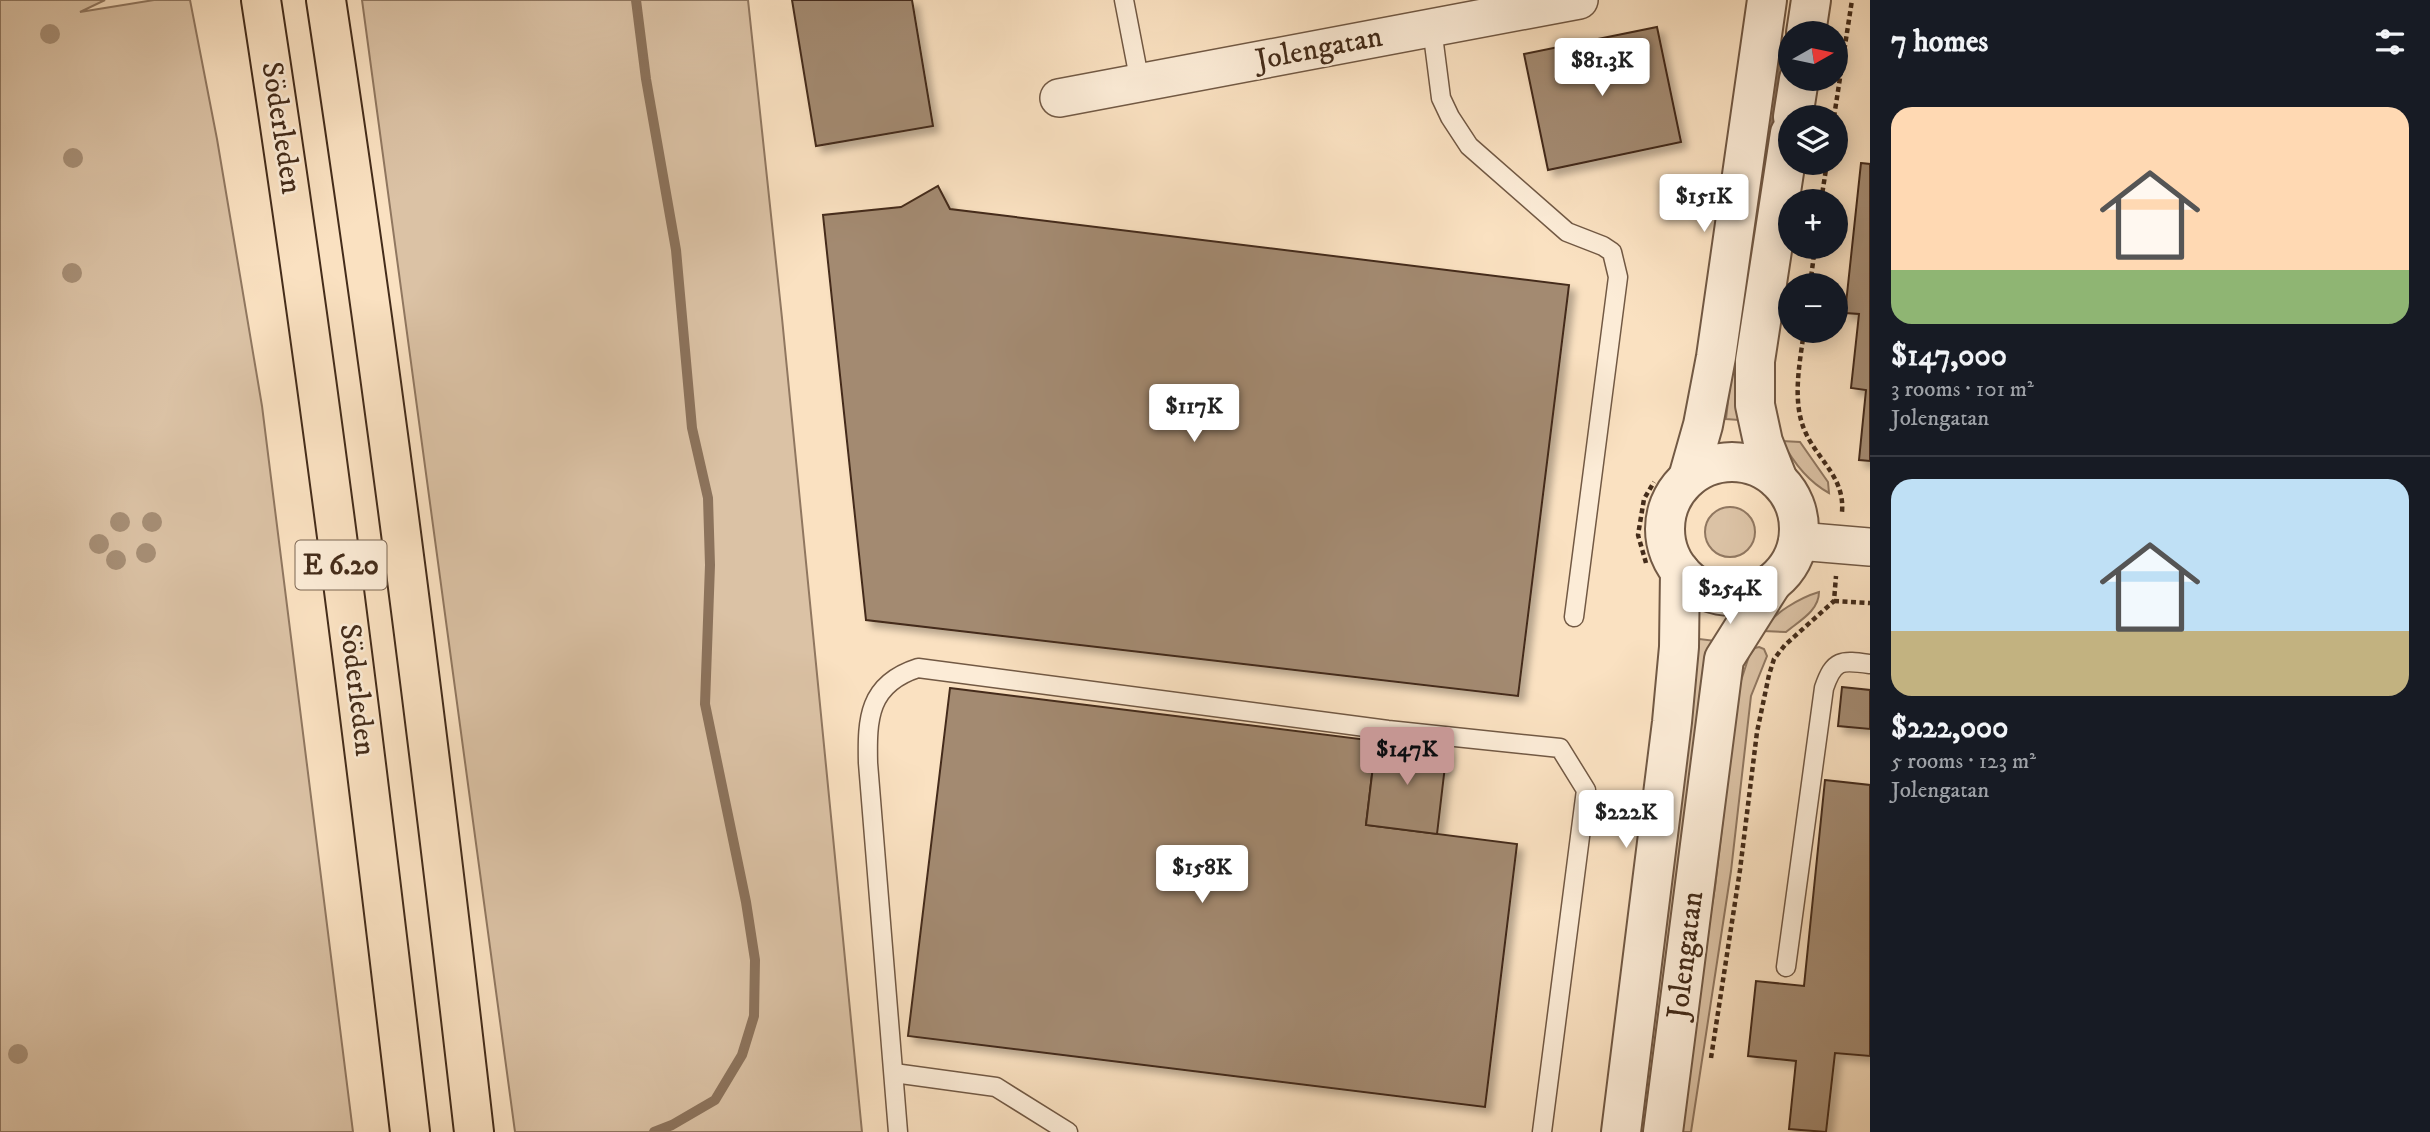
<!DOCTYPE html>
<html lang="en">
<head>
<meta charset="utf-8">
<style>
  :root { --surface:#171b24; --page:#20242c; --text:#f1f3f6; --muted:#9ea1a6; --line:#363941; --accent:#c59692 }
  body { margin:0; font-family:"IM FELL DW Pica",serif; background:var(--page); color:var(--text); height:100vh; display:flex; flex-direction:column; font-size:26px; white-space:nowrap }
  * { box-sizing:border-box; margin:0 }
  p { font-size:23px; color:var(--muted) }
  .icon { flex:none; width:38px; height:38px; fill:none; stroke:currentColor; stroke-width:2; stroke-linecap:round; stroke-linejoin:round }
  .map { position:relative; flex:1; overflow:hidden }
  .side { display:flex; flex-direction:column; background:var(--surface); width:560px }
  .side>* { flex:none }
  .needle { width:46px; rotate:81deg }
  .tools { position:absolute; left:1778px; top:21px; display:grid; gap:14px }
  .tools a { display:grid; place-items:center; width:70px; height:70px; border-radius:50%; background:var(--surface); box-shadow:0 4px 18px #0003; font-size:35px }
  .price { position:absolute; translate:-50% -60px; padding:0 16px; border-radius:7px; background:#fff; color:#222; font-size:23px; line-height:46px; filter:drop-shadow(0 2px 4px #0008) }
  .price::after { content:''; position:absolute; left:50%; top:42px; width:21px; height:16px; margin-left:-10px; background:inherit; clip-path:polygon(0 0,100% 0,50% 100%) }
  .price.active { background:var(--accent); color:#111 }
  ul { padding:0; list-style:none }
  li { display:grid; align-content:center; gap:14px; height:371px; padding:0 21px }
  li+li { border-top:2px solid var(--line) }
  li span { display:grid; place-items:center; height:217px; border-radius:21px; color:#555 }
  li>.icon { margin-inline-start:auto }
  span .icon { width:126px; height:126px; fill:#fffc; stroke-width:1 }
  li b { font-size:30px }
  h2 { display:flex; justify-content:space-between; align-items:center; height:84px; padding:0 21px; font-size:30px }
  main { display:flex; flex:1; min-height:0 }
  .map>svg:first-child { display:block }
</style>
</head>
<body>
<main>
<div class="map">
<svg width="1870" height="1132" viewBox="0 0 1870 1132">
  <defs>
    <filter id="shadow"><feDropShadow dx="6" dy="6" stdDeviation="3.5" flood-color="#0004"/></filter>
  </defs>
  <rect width="100%" height="100%" fill="#fae1c1"/>
  <filter id="stains"><feTurbulence type="fractalNoise" baseFrequency=".00286" numOctaves="4"/><feColorMatrix values="0 0 0 0 .2 0 0 0 0 .09 0 0 0 0 .02 0 0 0 .5 -.17"/></filter>
  <radialGradient id="worn" r=".72"><stop offset=".6" stop-color="#630" stop-opacity="0"/><stop offset="1" stop-color="#630" stop-opacity=".3"/></radialGradient>
  <g fill="#dbc2a5" stroke="#907760" stroke-width="2">
    <path d="M0 0H105L80 12 154 0H190L217 139 262 406 353 1132H0Z"/>
    <path d="M362 0H748L782 318 862 1132H515Z"/>
    <path d="M1773 60 1780 62 1738 361 1739 420 1726 419 1740 296Z"/>
    <path d="M1782 441 1800 442 1828 482 1829 493C1809 482 1793 462 1782 441Z"/>
    <circle cx="1730" cy="532" r="25"/>
    <path d="M1819 592C1819 611 1799 621 1786 632L1764 631C1770 614 1802 597 1819 592Z"/>
    <path d="M1699 639 1716 641 1701 685 1647 1132H1634Z"/>
    <path d="M1759 647 1764 649 1767 656 1751 696 1731 871 1691 1132H1675L1715 887 1738 690 1749 656 1755 648Z"/>
  </g>
  <g fill="none" stroke-linecap="round" stroke-linejoin="round">
    <path stroke="#8c735c" stroke-width="10" d="M636 0 646 79 676 250 692 428 708 498 710 565 705 704 746 902 755 960 754 1016 742 1055 715 1100 672 1125 654 1132"/>
  </g>
  <g fill="#a38a71" stroke="#442c1a" stroke-width="2" filter="url(#shadow)">
    <path d="M792 0H912L933 126 816 146Z"/>
    <path d="M1657 27 1681 142 1548 170 1524 54Z"/>
    <path d="M1861 163 1870 164V461L1859 460 1866 390 1851 388 1859 314 1845 313Z"/>
    <path d="M938 186 950 209 1569 285 1518 696 866 620 823 215 901 207Z"/>
    <path d="M1842 687 1870 690V729L1838 726Z"/>
    <path d="M950 688 1376 741 1366 825 1517 844 1485 1107 908 1036Z"/>
    <path d="M1376 741 1447 749 1437 834 1366 825Z"/>
    <path d="M1825 780 1870 785V1056L1835 1053 1826 1132 1789 1129 1796 1061 1748 1056 1756 981 1804 986Z"/>
  </g>
  <g fill="none" stroke-linecap="round" stroke-linejoin="round">
    <g stroke="#725944" stroke-width="21">
      <g id="service">
        <path d="M1124 0 1140 83"/>
        <path d="M1432 28 1441 98 1450 117 1469 146 1567 232 1603 246 1612 252 1618 277 1574 617"/>
        <path d="M1786 967 1824 688C1834 659 1841 660 1870 664"/>
        <path d="M894 1073 996 1087 1068 1132"/>
        <path d="M898 1132 868 763C867 719 868 684 918 668L1388 730 1560 748 1586 790 1542 1132"/>
      </g>
    </g>
    <g stroke="#725944" stroke-width="40">
      <g id="minor">
        <path d="M1059 98 1579 0"/>
        <path d="M1798 541 1870 547"/>
      </g>
    </g>
    <g stroke="#725944" stroke-width="42">
      <g id="tertiary">
        <path d="M1806 33 1811 0"/>
        <path d="M1793 117 1799 79"/>
        <circle cx="1732" cy="529" r="67"/>
        <path d="M1688 478 1703 425 1716 357 1767 0"/>
        <path d="M1778 480 1763 442 1755 405V361L1790 133"/>
        <path d="M1621 1132 1672 722 1679 647 1680 571"/>
        <path d="M1663 1132 1724 659 1772 583"/>
      </g>
    </g>
    <g stroke="#442c1a" stroke-width="42">
      <g id="trunk">
        <path d="M261 0C319 376 366 754 410 1132"/>
        <path d="M326 0C383 376 431 754 474 1132"/>
      </g>
    </g>
    <g stroke="#442c1a" stroke-width="4.5" stroke-dasharray="5 3.5" stroke-linecap="butt">
      <path d="M1834 117 1852 0"/>
      <path d="M1821 201 1827 163"/>
      <path d="M1810 285 1815 247"/>
      <path d="M1804 331C1800 362 1792 399 1804 429 1816 459 1845 476 1842 512"/>
      <path d="M1646 563 1638 535 1644 499 1654 482"/>
      <path d="M1834 601 1870 603"/>
      <path d="M1711 1058 1740 870 1757 732 1769 675 1774 659 1785 645 1834 601 1836 576"/>
    </g>
    <use href="#service" stroke="#fcecd7" stroke-width="18"/>
    <use href="#minor" stroke="#fcecd7" stroke-width="37"/>
    <use href="#tertiary" stroke="#fcecd7" stroke-width="38"/>
    <use href="#trunk" stroke="#fae1c1" stroke-width="38"/>
  </g>
  <g fill="#a68e75">
    <circle cx="50" cy="34" r="10"/>
    <circle cx="73" cy="158" r="10"/>
    <circle cx="72" cy="273" r="10"/>
    <circle cx="120" cy="522" r="10"/>
    <circle cx="152" cy="522" r="10"/>
    <circle cx="99" cy="544" r="10"/>
    <circle cx="146" cy="553" r="10"/>
    <circle cx="116" cy="560" r="10"/>
    <circle cx="18" cy="1054" r="10"/>
  </g>
  <g text-anchor="middle" dominant-baseline="central" stroke-width="5" stroke-linejoin="round" paint-order="stroke">
    <rect fill="#fcecd7" stroke="#7b6653" stroke-width="2" x="295.5" y="540.5" width="91" height="49" rx="5"/>
    <g font-size="28" font-weight="bold" fill="#442c1a">
      <text x="341" y="565">E 6.20</text>
    </g>
    <g font-size="30" fill="#442c1a" stroke="#fcecd7">
      <text transform="translate(1319 49) rotate(-11)">Jolengatan</text>
      <text transform="translate(281 128) rotate(81)">Söderleden</text>
      <text transform="translate(357 690) rotate(83)">Söderleden</text>
      <text transform="translate(1686 955) rotate(-83)">Jolengatan</text>
    </g>
  </g>
  <rect width="100%" height="100%" filter="url(#stains)"/>
  <rect width="100%" height="100%" fill="url(#worn)"/>
</svg>
<div class="tools">
<a><svg class="needle" viewBox="-14 -14 28 28"><path d="M0-13l5 13h-10z" fill="#e53935"/><path d="M0 13l5-13h-10z" fill="#9ea1a6"/></svg></a>
<a><svg class="icon" aria-label="layers" viewBox="0 0 24 24"><path d="M12 4l9 5-9 5-9-5zM3 14l9 5 9-5"/></svg></a>
<a>+</a>
<a>−</a>
</div>
<b class="price" style="left:1602px;top:98px">$81.3K</b>
<b class="price" style="left:1704px;top:234px">$151K</b>
<b class="price" style="left:1194px;top:444px">$117K</b>
<b class="price" style="left:1730px;top:626px">$254K</b>
<b class="price active" style="left:1407px;top:787px">$147K</b>
<b class="price" style="left:1626px;top:850px">$222K</b>
<b class="price" style="left:1202px;top:905px">$158K</b>
</div>
<section class="side">
<h2>7 homes<svg class="icon" aria-label="filters" viewBox="0 0 24 24"><path d="M4 7h16M4 17h16"/><circle cx="9" cy="7" r="2"/><circle cx="15" cy="17" r="2"/></svg></h2>
<ul>
<li><span style="background:linear-gradient(#ffd9b3 75%,#8fb573 0)"><svg class="icon" aria-label="home" viewBox="0 0 24 24"><path d="M3 11l9-7 9 7M6 9v11h12V9"/></svg></span><div><b>$147,000</b><p>3 rooms · 101 m²</p><p>Jolengatan</p></div></li>
<li><span style="background:linear-gradient(#bfe0f5 70%,#c2b280 0)"><svg class="icon" aria-label="home" viewBox="0 0 24 24"><path d="M3 11l9-7 9 7M6 9v11h12V9"/></svg></span><div><b>$222,000</b><p>5 rooms · 123 m²</p><p>Jolengatan</p></div></li>
</ul>
</section>
</main>
</body>
</html>
